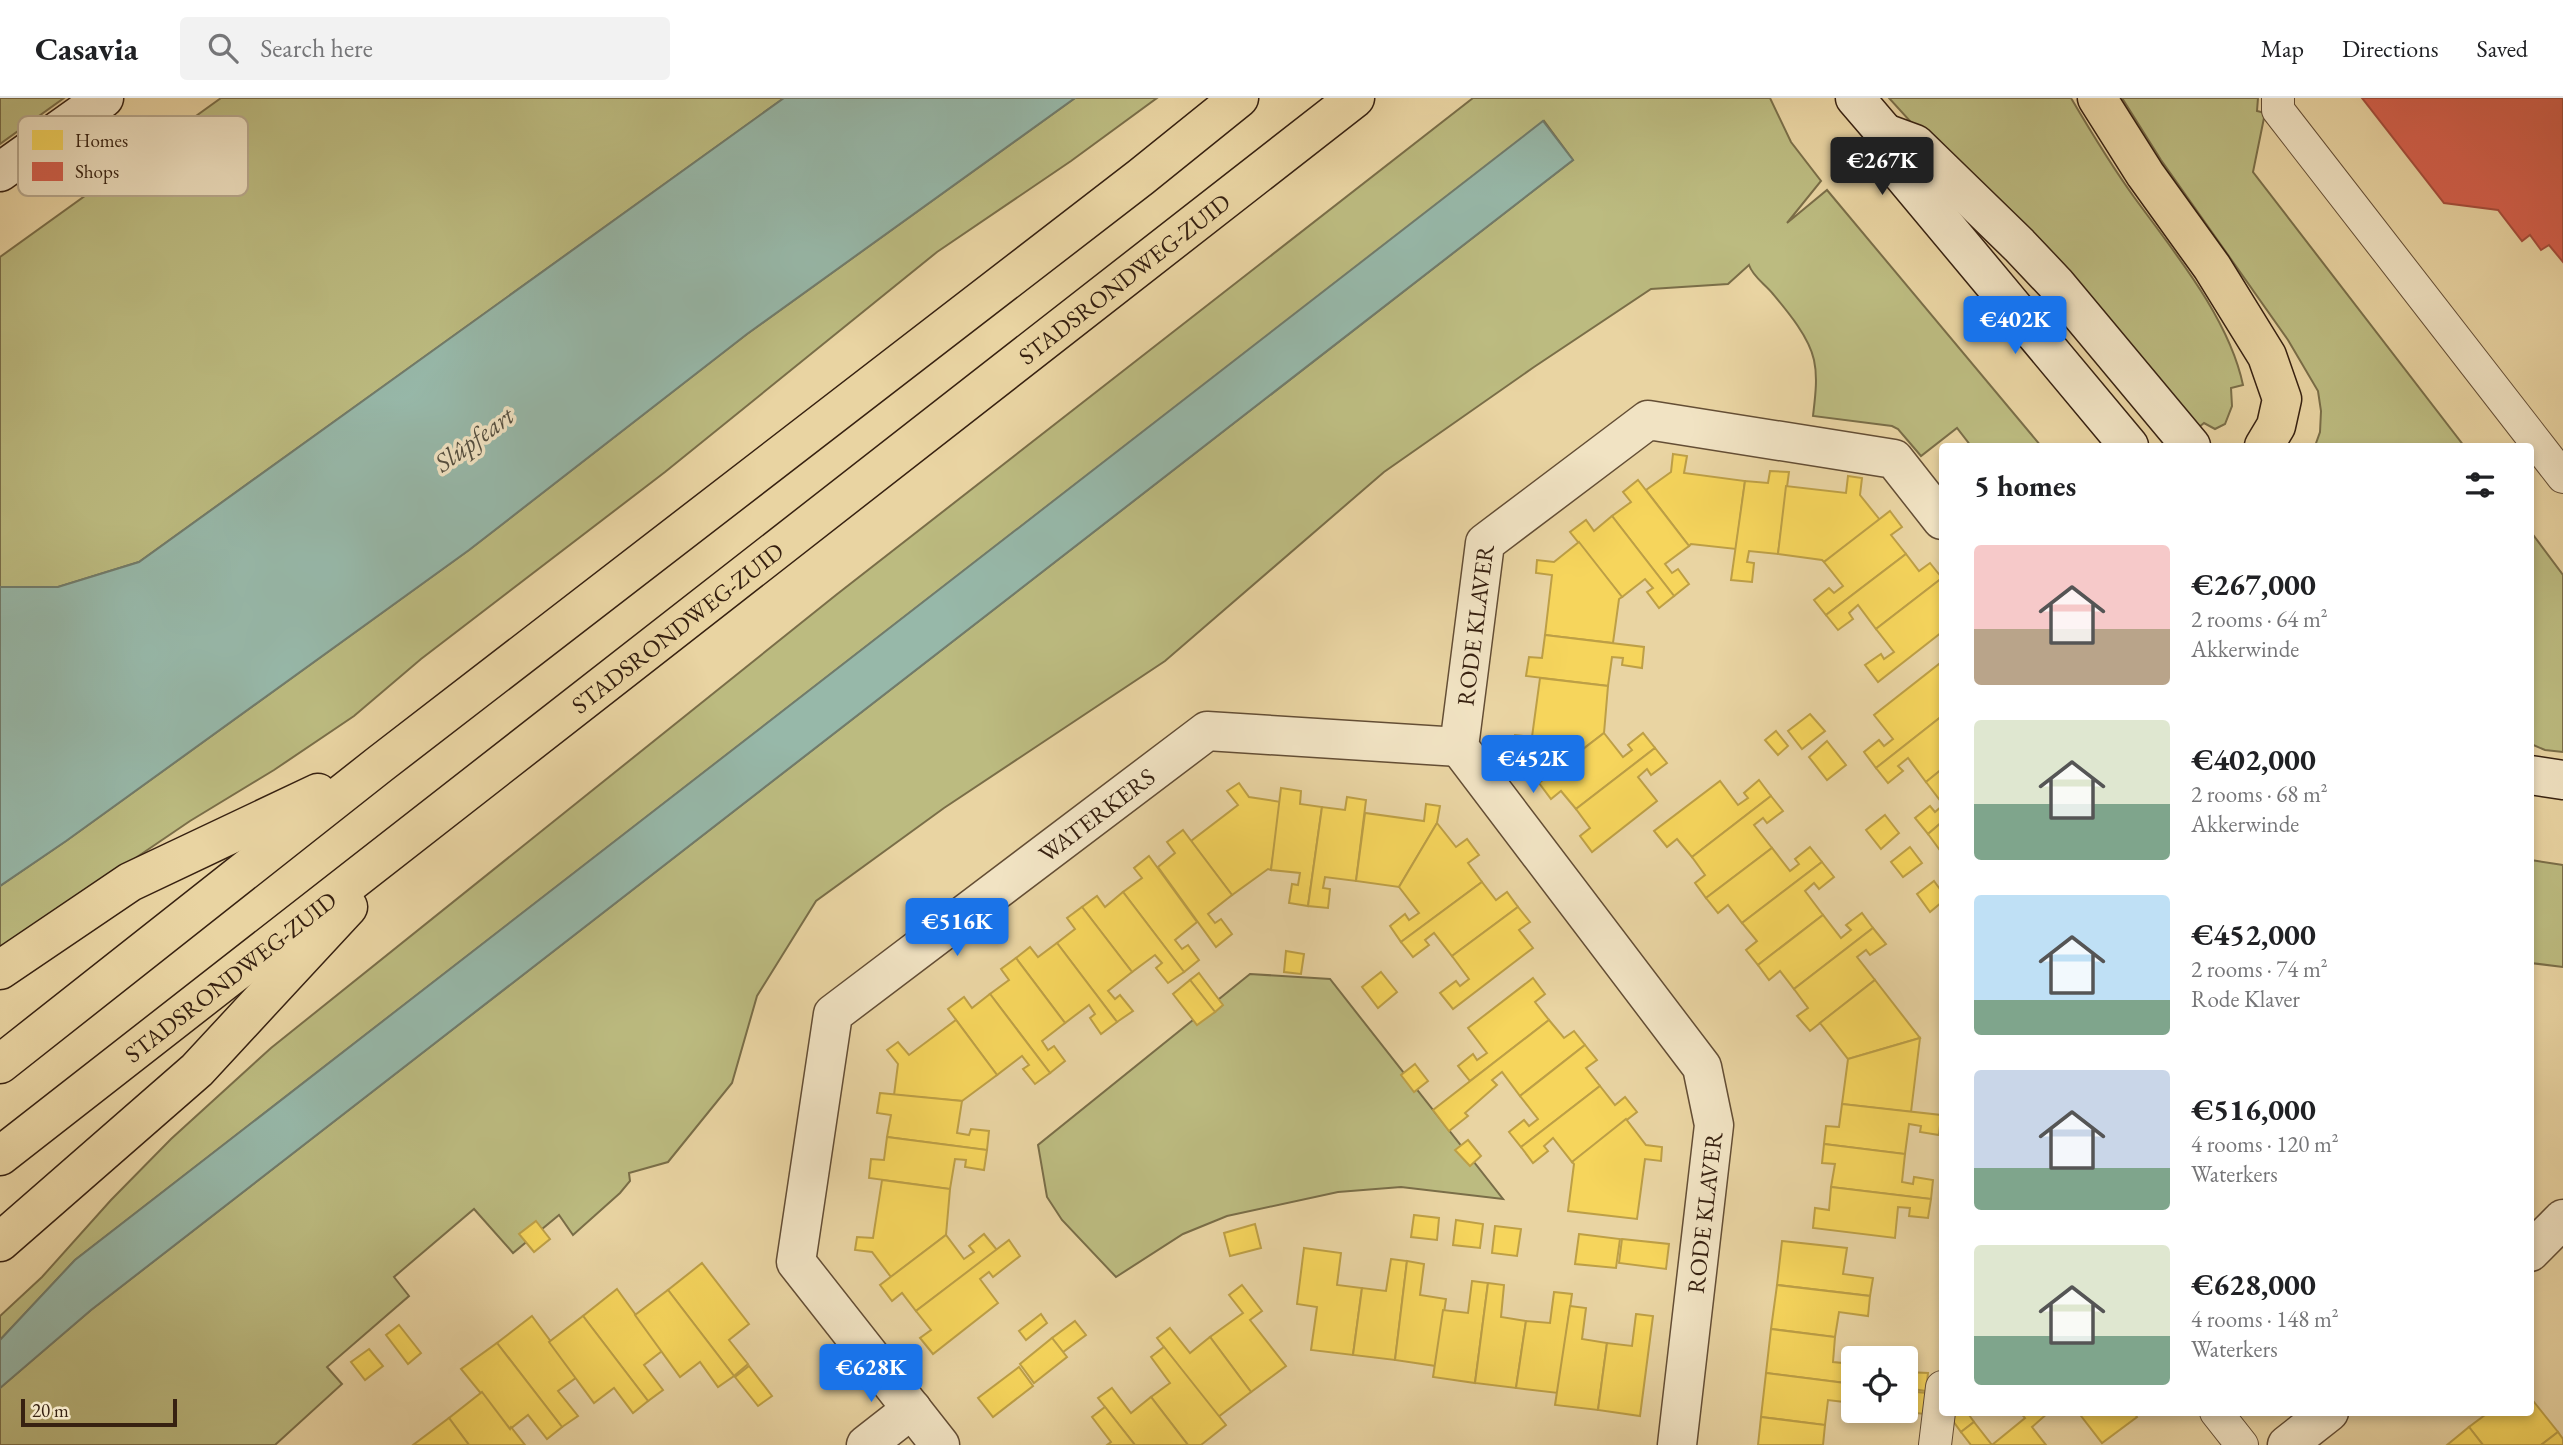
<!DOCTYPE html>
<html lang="en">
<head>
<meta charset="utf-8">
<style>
  :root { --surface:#fff; --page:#f2f2f2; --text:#202124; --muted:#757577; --line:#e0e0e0; --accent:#1a73e8 }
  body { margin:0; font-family:"EB Garamond",serif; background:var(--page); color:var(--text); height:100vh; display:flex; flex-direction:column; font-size:26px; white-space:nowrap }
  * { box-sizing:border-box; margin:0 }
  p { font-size:23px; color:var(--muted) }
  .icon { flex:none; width:38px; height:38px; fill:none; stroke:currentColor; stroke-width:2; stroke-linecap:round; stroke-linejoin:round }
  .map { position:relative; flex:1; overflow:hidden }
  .panel { position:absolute; left:1939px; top:345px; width:595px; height:973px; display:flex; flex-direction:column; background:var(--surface); border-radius:7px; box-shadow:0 4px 10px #0003 }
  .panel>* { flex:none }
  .tools { position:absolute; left:1841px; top:1248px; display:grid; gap:14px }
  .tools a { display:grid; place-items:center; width:77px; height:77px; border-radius:7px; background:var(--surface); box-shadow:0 4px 10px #0003; font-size:35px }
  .scale { position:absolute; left:21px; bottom:18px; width:156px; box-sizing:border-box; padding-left:7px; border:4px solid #372111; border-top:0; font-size:19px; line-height:24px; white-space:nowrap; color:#372111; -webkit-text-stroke:5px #f1e3c3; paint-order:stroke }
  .price { position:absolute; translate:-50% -60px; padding:0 16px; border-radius:7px; background:var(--accent); color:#fff; font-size:23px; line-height:46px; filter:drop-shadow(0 2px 4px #0008) }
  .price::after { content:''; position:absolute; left:50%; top:42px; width:21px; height:16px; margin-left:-10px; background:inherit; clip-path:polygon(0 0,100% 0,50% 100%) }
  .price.current { background:#222; color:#fff }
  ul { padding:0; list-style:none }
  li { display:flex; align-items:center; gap:21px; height:175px; padding:0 35px }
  li span { display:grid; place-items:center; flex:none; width:196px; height:140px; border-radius:7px; color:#555 }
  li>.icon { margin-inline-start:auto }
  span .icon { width:84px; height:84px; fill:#fffc; stroke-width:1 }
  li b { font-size:30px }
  h2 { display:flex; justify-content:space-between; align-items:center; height:84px; padding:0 35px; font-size:30px }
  header { display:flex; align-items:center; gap:42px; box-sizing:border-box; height:98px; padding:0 35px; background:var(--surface); border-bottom:2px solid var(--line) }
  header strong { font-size:33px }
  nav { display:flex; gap:38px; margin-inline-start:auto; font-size:24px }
  .search { width:490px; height:63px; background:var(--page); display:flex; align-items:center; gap:18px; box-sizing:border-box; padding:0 24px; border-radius:7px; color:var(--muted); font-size:26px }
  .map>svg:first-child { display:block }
</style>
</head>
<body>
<header>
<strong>Casavia</strong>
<div class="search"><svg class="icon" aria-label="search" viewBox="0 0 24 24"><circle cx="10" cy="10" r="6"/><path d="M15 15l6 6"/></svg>Search here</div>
<nav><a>Map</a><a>Directions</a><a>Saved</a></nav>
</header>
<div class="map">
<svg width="2563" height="1347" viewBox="0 0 2563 1347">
  <rect width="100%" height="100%" fill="#e9d4a2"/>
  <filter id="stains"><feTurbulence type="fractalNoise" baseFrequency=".00286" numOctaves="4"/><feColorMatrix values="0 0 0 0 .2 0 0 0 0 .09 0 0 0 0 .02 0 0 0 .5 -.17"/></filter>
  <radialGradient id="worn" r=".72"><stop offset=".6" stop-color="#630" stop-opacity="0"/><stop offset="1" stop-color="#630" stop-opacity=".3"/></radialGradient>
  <g fill="#bcbb80" stroke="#7a6e48" stroke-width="2">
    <path d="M0 0H64L0 46Z"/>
    <path d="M221 0H784L139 464 58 489H0V159Z"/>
    <path d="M1075 0H1157L1071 63 937 154 665 374 421 561 354 618 274 672 190 723 0 852V788L66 743 469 452 747 236Z"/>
    <path d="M1473 0H1770L1791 44 1821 83 1787 125 1827 92 2041 348H1971L1957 330 1921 358 1898 331 1892 328 1813 318C1815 300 1818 280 1814 262 1809 239 1788 214 1773 196 1765 186 1753 179 1749 167L1728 186 1651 191 1534 269 1384 374 1165 563 944 710 816 803 757 898 732 985 668 1064 629 1075 630 1083 620 1095 573 1137 559 1117 513 1155 474 1111 394 1179 409 1198 327 1269 342 1286 275 1347H0V1290L91 1212 1573 62 1544 23 75 1162 0 1242V1218L42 1179 111 1102 171 1041 271 950 836 497Z"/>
    <path d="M1889 0H2071C2091 34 2111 67 2134 99 2174 154 2229 220 2243 287L2231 290 2232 308 2225 326 2215 331 2204 325 2193 334Z"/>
    <path d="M2122 0H2258L2257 13 2265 15 2253 74 2464 348H2315L2320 334 2321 313 2318 293 2288 242 2161 62Z"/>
    <path d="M2531 434 2563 477V654L2545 652 2531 646Z"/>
    <path d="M2531 762 2563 767V869L2531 865Z"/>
    <path d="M1250 876 1330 881 1503 1101 1401 1089 1338 1094 1227 1118 1183 1136 1116 1179 1062 1122 1047 1099 1038 1047Z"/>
  </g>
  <g fill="#97b8a9" stroke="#717c6c" stroke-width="2">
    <path d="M784 0H1075L747 236 469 452 66 743 0 788V489H58L139 464Z"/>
    <path d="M1543 23 1573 62 91 1212 0 1290V1242L75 1162Z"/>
  </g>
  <g fill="#f6d55c" stroke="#bd9f46" stroke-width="2">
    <path d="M1673 356 1687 358 1684 375 1745 383 1736 451 1691 446 1689 448 1646 392 1671 374Z"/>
    <path d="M1770 373 1789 374 1778 456 1749 453 1747 464 1754 465 1752 484 1731 482 1745 383 1768 385Z"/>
    <path d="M1848 378 1862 380 1860 397 1880 422 1824 464 1822 462 1778 456 1786 388 1846 395Z"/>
    <path d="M1638 382 1689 448 1665 466 1672 475 1678 471 1689 486 1674 498 1612 418 1631 404 1623 394Z"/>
    <path d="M1890 413 1902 429 1891 437 1906 456 1826 517 1814 502 1829 490 1834 495 1843 488 1824 464Z"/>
    <path d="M1612 418 1674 498 1659 510 1647 494 1653 490 1645 481 1622 499 1570 434 1586 422 1594 433Z"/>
    <path d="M1579 444 1622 499 1619 501 1613 545 1545 537 1552 477 1536 475 1537 462 1554 464Z"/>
    <path d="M1906 456 1919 473 1930 465 1942 480 1876 531 1858 507 1849 515 1853 521 1838 532 1826 517Z"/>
    <path d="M1942 480V534L1878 584 1865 567 1881 556 1884 561 1894 554 1876 531Z"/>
    <path d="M1545 537 1644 549 1642 570 1622 567 1623 560 1612 559 1608 588 1526 578 1529 559 1542 560Z"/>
    <path d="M1939 566 1942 570V618L1876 670 1864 654 1879 642 1884 648 1893 641 1874 617Z"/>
    <path d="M1540 580 1608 588 1604 635 1549 677 1530 653 1513 650 1515 637 1532 639Z"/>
    <path d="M1810 616 1825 633 1802 651 1788 633Z"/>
    <path d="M1942 618V671L1926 684 1908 660 1898 668 1903 673 1888 685 1876 670Z"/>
    <path d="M1776 633 1788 648 1778 657 1765 642Z"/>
    <path d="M1604 635 1623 659 1632 652 1628 647 1643 635 1655 650 1576 711 1561 693 1551 701 1539 685Z"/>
    <path d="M1827 643 1846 667 1827 682 1809 659Z"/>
    <path d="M1655 650 1667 665 1651 677 1647 671 1638 679 1657 703 1592 754 1580 738 1590 730 1576 711Z"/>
    <path d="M1942 671V705L1926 684Z"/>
    <path d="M1759 682 1771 698 1692 759 1677 741 1667 749 1654 733 1720 683 1738 707 1748 700 1744 695Z"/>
    <path d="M1239 685 1249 699 1281 704 1271 772 1268 771 1232 797 1191 743 1238 707 1227 693Z"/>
    <path d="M1281 690 1301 693 1300 706 1322 709 1308 808 1289 805 1292 786 1298 787 1300 775 1271 772Z"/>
    <path d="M1771 698 1783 713 1767 725 1763 720 1754 727 1772 750 1706 800 1695 785 1705 777 1692 759Z"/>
    <path d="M1347 699 1366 702 1356 783 1325 779 1323 790 1330 791 1328 810 1308 808 1322 709 1345 712Z"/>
    <path d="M1426 706 1440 708 1437 725 1399 789 1356 783 1365 715 1424 723Z"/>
    <path d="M1930 708 1935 714 1942 708V724L1928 736 1915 720Z"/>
    <path d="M1885 717 1899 735 1881 751 1866 732Z"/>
    <path d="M1942 724V748L1939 751 1928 736Z"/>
    <path d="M1437 725 1456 749 1467 741 1479 757 1468 765 1482 784 1401 844 1390 828 1405 816 1409 822 1419 815 1399 789Z"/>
    <path d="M1183 732 1232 797 1208 816 1215 825 1221 821 1232 836 1216 849 1158 769 1175 755 1167 744Z"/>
    <path d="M1810 749 1822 764 1742 825 1728 807 1718 815 1706 800 1772 750 1790 773 1799 766 1795 761Z"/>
    <path d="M1910 749 1922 765 1903 779 1891 764Z"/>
    <path d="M1149 758 1197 824 1175 842 1182 851 1188 847 1199 862 1184 874 1123 794 1142 780 1134 770Z"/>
    <path d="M1822 764 1834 779 1819 791 1814 785 1805 793 1823 817 1758 867 1746 852 1757 843 1742 825Z"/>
    <path d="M1934 783 1942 794V804L1930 814 1917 796Z"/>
    <path d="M1482 784 1496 802 1507 794 1518 809 1452 858 1434 835 1425 842 1429 847 1413 859 1401 844Z"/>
    <path d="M1123 794 1184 874 1168 885 1156 870 1162 865 1155 857 1132 874 1082 809 1097 798 1105 809Z"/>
    <path d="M1082 809 1132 874 1108 893 1115 901 1120 897 1133 913 1117 924 1057 845 1075 831 1067 820Z"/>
    <path d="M1518 809 1530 824 1519 832 1533 850 1453 911 1440 895 1456 883 1460 888 1469 881 1452 858Z"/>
    <path d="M1862 815 1873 830 1794 891 1780 873 1769 882 1758 867 1823 817 1841 840 1851 832 1846 827Z"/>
    <path d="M1873 830 1886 846 1870 857 1866 852 1857 859 1875 882 1810 933 1797 918 1808 910 1794 891Z"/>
    <path d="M1057 845 1117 924 1101 936 1090 920 1095 916 1089 907 1065 925 1016 860 1030 849 1038 859Z"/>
    <path d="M1286 853 1304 856 1301 876 1284 874Z"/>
    <path d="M1016 860 1065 925 1042 943 1048 952 1054 948 1065 963 1050 975 990 896 1009 882 1001 871Z"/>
    <path d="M1381 874 1397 894 1378 910 1362 889Z"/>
    <path d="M1199 875 1223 907 1215 914 1190 882Z"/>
    <path d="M1533 880 1545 896 1535 904 1549 922 1470 983 1458 968 1473 956 1477 962 1487 955 1468 930Z"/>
    <path d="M1190 882 1215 914 1197 927 1173 896Z"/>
    <path d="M1875 882 1920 940 1848 961 1820 925Z"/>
    <path d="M990 896 1050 975 1035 986 1023 971 1029 967 1022 958 997 977 948 911 964 899 972 910Z"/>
    <path d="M956 922 997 977 962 1003 894 997 898 966 887 952 898 944 909 957Z"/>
    <path d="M1549 922 1564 940 1574 933 1585 947 1520 998 1502 974 1492 982 1497 987 1465 1015 1468 1018 1449 1033 1433 1012Z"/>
    <path d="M1920 940 1911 1014 1842 1006 1848 961Z"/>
    <path d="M1585 947 1597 962 1586 970 1600 988 1521 1049 1509 1034 1524 1022 1529 1028 1538 1021 1520 998Z"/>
    <path d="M1415 966 1428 983 1414 994 1401 977Z"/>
    <path d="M1600 988 1615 1007 1625 999 1637 1014 1572 1064 1553 1040 1544 1048 1548 1053 1533 1065 1521 1049Z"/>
    <path d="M880 995 962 1003 957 1035 969 1037 971 1031 989 1033 987 1052 887 1039 891 1017 877 1015Z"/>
    <path d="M1842 1006 1941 1017 1939 1037 1920 1034 1921 1028 1909 1026 1905 1056 1824 1046 1826 1028 1839 1029Z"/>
    <path d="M1626 1021 1646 1047 1662 1049 1661 1063 1645 1061 1637 1121 1568 1113 1574 1066 1572 1064Z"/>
    <path d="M887 1039 987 1052 984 1072 965 1069 966 1062 955 1061 950 1091 869 1080 871 1061 884 1062Z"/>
    <path d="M1468 1042 1481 1058 1470 1068 1455 1052Z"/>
    <path d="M1824 1046 1905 1056 1902 1084 1913 1086 1914 1079 1933 1082 1931 1101 1831 1089 1835 1066 1822 1065Z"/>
    <path d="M882 1082 950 1091 946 1137 891 1179 872 1154 855 1152 857 1139 873 1140Z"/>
    <path d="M1831 1089 1931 1101 1928 1120 1909 1118 1910 1110 1898 1109 1895 1140 1813 1130 1815 1110 1829 1112Z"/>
    <path d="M1414 1117 1439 1120 1437 1142 1411 1139Z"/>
    <path d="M1456 1122 1483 1126 1480 1150 1453 1147Z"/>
    <path d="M536 1123 550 1141 534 1154 519 1136Z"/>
    <path d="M1255 1126 1261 1150 1230 1158 1224 1135Z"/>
    <path d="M1495 1128 1521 1131 1517 1158 1492 1155Z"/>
    <path d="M984 1136 997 1152 916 1213 902 1195 892 1203 880 1187 946 1137 964 1161 974 1154 969 1148Z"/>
    <path d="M1579 1136 1620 1141 1616 1170 1575 1166Z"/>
    <path d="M1622 1141 1669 1146 1666 1171 1619 1165Z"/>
    <path d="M1009 1142 1020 1158 993 1179 989 1174 980 1181 998 1205 933 1256 920 1240 931 1232 916 1213Z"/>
    <path d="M1782 1143 1847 1150 1843 1176 1873 1180 1870 1198 1777 1187Z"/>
    <path d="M1304 1150 1341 1155 1337 1187 1362 1190 1353 1257 1311 1252 1317 1209 1297 1206Z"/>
    <path d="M1391 1161 1407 1163 1395 1262 1353 1257 1362 1190 1386 1193Z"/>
    <path d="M1407 1163 1424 1166 1420 1197 1446 1201 1436 1268 1395 1262Z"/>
    <path d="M702 1165 749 1226 729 1242 748 1266 734 1278 668 1192Z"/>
    <path d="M1472 1183 1488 1185 1475 1285 1433 1279 1443 1212 1468 1215Z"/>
    <path d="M1488 1185 1504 1187 1501 1219 1526 1223 1516 1290 1475 1285Z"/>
    <path d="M1242 1187 1262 1213 1250 1222 1286 1268 1251 1294 1210 1239 1243 1215 1229 1197Z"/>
    <path d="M1777 1187 1870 1198 1868 1218 1839 1214 1835 1239 1771 1231Z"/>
    <path d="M617 1191 662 1253 644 1267 663 1292 648 1303 583 1218Z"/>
    <path d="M668 1192 734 1278 718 1289 700 1264 680 1279 635 1217Z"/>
    <path d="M1554 1194 1572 1196 1558 1295 1516 1290 1526 1223 1550 1225Z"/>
    <path d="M1570 1208 1586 1210 1582 1241 1607 1245 1598 1312 1555 1307Z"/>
    <path d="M1041 1216 1047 1225 1026 1242 1019 1233Z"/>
    <path d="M1636 1216 1653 1218 1640 1318 1598 1312 1607 1245 1632 1248Z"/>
    <path d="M532 1218 577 1279 558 1293 578 1318 562 1329 497 1245Z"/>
    <path d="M583 1218 648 1303 633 1315 614 1290 594 1305 549 1244Z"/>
    <path d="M1075 1223 1086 1237 1063 1254 1052 1240Z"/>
    <path d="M399 1227 421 1255 408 1266 386 1237Z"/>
    <path d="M1170 1230 1190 1255 1210 1239 1251 1294 1218 1319 1157 1240Z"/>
    <path d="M1771 1231 1835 1239 1833 1264 1853 1266V1286L1766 1275Z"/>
    <path d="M1052 1240 1067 1259 1034 1285 1020 1266Z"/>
    <path d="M497 1245 562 1329 547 1341 528 1317 510 1331 461 1271Z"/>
    <path d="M1164 1249 1226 1327 1201 1347H1188L1151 1299 1170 1285 1151 1259Z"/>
    <path d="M369 1251 383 1268 365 1282 351 1264Z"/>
    <path d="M749 1268 772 1298 758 1308 735 1279Z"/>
    <path d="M1019 1269 1033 1288 993 1319 978 1300Z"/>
    <path d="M1906 1274 1928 1275 1926 1293 1906 1290Z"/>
    <path d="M1766 1275 1853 1286V1305L1828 1302 1825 1327 1761 1319Z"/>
    <path d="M1112 1290 1131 1315 1151 1299 1188 1347H1135L1098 1300Z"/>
    <path d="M1906 1293 1927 1295 1924 1316 1900 1313 1906 1312Z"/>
    <path d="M482 1294 510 1331 511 1329 525 1347H469L449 1320Z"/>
    <path d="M2530 1299 2558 1334 2541 1347H2483L2469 1329 2489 1314H2530Z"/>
    <path d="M1105 1309 1135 1347H1107L1111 1344 1092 1319Z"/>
    <path d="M1950 1314H1967L1974 1324 1961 1334 1948 1316Z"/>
    <path d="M2020 1314H2049L2032 1329 2046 1347H1992L2025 1320Z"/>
    <path d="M2078 1314H2133L2137 1319 2102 1345Z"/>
    <path d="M1761 1319 1825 1327 1823 1347H1758Z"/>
    <path d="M449 1320 469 1347H413Z"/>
    <path d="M1974 1324 1992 1347H1971L1961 1334Z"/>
    <path d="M2469 1329 2483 1347H2447Z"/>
    <path d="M2558 1334 2563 1341V1347H2541Z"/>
  </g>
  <path fill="#d6604d" stroke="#a64d3b" stroke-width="2" d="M2362 0H2563V164L2549 147 2541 152 2530 137 2522 143 2498 112 2444 105Z"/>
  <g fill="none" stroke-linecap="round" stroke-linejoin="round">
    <g stroke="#644e35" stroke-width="34">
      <g id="lane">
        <path d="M2278 0V12L2563 379"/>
        <path d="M2216 1314 2242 1347"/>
        <path d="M1935 1347 1942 1289"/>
      </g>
    </g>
    <g stroke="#644e35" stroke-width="41">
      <g id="street">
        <path d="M2530 1154 2563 1121"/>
        <path d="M866 1347 912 1311"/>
        <path id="s1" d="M940 1347 796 1164 833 916 1207 633 1459 649"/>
        <path id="s2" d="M1677 1347 1714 1027 1702 969 1459 649 1485 445 1648 322 1894 361 1942 422"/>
        <path d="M2287 1347 2329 1314"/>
      </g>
    </g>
    <g stroke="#372111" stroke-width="41">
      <g id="secondary">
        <path d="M1855 0 1885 35 1892 64 2129 348"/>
        <path d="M1885 35 1915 46 2019 147 2055 185 2191 348"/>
        <path d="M0 74 104 0"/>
        <path d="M2530 677 2563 682"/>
      </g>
    </g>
    <g stroke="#372111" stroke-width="41">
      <g id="highway">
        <path d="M2097 0 2145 76 2212 169 2267 258 2282 301 2276 328 2264 348"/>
        <path d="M0 872 130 784 318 695"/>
        <path d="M0 966 380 666 1141 79 1239 0"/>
        <path id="s3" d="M0 1058 1355 0"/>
        <path d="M0 1144 197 972 348 809"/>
      </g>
    </g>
    <use href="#lane" stroke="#f1e3c3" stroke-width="32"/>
    <use href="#street" stroke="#f1e3c3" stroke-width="38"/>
    <use href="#secondary" stroke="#f1e3c3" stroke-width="38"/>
    <use href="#highway" stroke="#e9d4a2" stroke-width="38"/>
  </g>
  <g text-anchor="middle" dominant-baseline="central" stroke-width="7" stroke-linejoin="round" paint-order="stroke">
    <g font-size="24" fill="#372111" stroke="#f1e3c3">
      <text stroke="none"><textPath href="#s3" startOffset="1426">STADSRONDWEG-ZUID</textPath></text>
      <text stroke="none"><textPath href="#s3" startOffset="859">STADSRONDWEG-ZUID</textPath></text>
      <text stroke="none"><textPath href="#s2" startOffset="906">RODE KLAVER</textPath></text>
      <text stroke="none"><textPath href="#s1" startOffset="814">WATERKERS</textPath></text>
      <text stroke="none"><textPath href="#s3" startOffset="292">STADSRONDWEG-ZUID</textPath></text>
      <text stroke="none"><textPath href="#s2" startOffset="234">RODE KLAVER</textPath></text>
    </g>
    <g font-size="26" font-style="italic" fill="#544e3f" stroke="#f1e3c3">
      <text transform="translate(474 341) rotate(-36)">Slûpfeart</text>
    </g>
  </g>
  <rect x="18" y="18" width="230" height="80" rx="10" fill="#f1e3c3" stroke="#b9a98e" stroke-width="2"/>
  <rect x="32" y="32" width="31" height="20" fill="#f6d55c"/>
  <rect x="32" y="64" width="31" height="19" fill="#d6604d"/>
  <g font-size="19" fill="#372111">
    <text x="75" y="49">Homes</text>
    <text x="75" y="80">Shops</text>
  </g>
  <rect width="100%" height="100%" filter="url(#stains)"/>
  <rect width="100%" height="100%" fill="url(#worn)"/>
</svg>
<div class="tools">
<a><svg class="icon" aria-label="locate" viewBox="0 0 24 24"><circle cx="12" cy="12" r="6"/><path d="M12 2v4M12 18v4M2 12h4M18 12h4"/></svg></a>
</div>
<div class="scale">20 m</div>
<b class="price current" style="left:1882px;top:99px">€267K</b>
<b class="price" style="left:2015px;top:258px">€402K</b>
<b class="price" style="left:1533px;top:697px">€452K</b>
<b class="price" style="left:957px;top:860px">€516K</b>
<b class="price" style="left:871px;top:1306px">€628K</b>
<section class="panel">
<h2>5 homes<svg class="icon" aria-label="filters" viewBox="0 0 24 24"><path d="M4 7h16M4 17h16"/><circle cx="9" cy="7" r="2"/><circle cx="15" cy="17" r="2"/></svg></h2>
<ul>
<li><span style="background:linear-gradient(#f6c9c9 60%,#b9a48a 0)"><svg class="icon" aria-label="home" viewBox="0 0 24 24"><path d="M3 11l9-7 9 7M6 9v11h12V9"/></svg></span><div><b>€267,000</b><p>2 rooms · 64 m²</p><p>Akkerwinde</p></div></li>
<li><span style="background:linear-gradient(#dfe7d0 60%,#7fa58c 0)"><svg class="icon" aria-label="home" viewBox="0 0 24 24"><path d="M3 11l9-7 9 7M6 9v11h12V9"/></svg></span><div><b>€402,000</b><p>2 rooms · 68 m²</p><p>Akkerwinde</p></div></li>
<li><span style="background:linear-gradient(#bfe0f5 75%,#7fa58c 0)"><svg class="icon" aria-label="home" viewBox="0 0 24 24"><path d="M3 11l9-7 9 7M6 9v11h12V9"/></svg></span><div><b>€452,000</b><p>2 rooms · 74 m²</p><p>Rode Klaver</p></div></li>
<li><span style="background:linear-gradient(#c9d6e8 70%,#7fa58c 0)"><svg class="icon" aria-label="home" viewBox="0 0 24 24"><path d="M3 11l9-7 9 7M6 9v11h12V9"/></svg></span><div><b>€516,000</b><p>4 rooms · 120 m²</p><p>Waterkers</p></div></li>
<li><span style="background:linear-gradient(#dfe7d0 65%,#7fa58c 0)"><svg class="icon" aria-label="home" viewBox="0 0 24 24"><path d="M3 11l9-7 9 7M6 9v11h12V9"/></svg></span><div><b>€628,000</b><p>4 rooms · 148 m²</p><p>Waterkers</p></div></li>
</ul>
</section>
</div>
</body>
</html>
